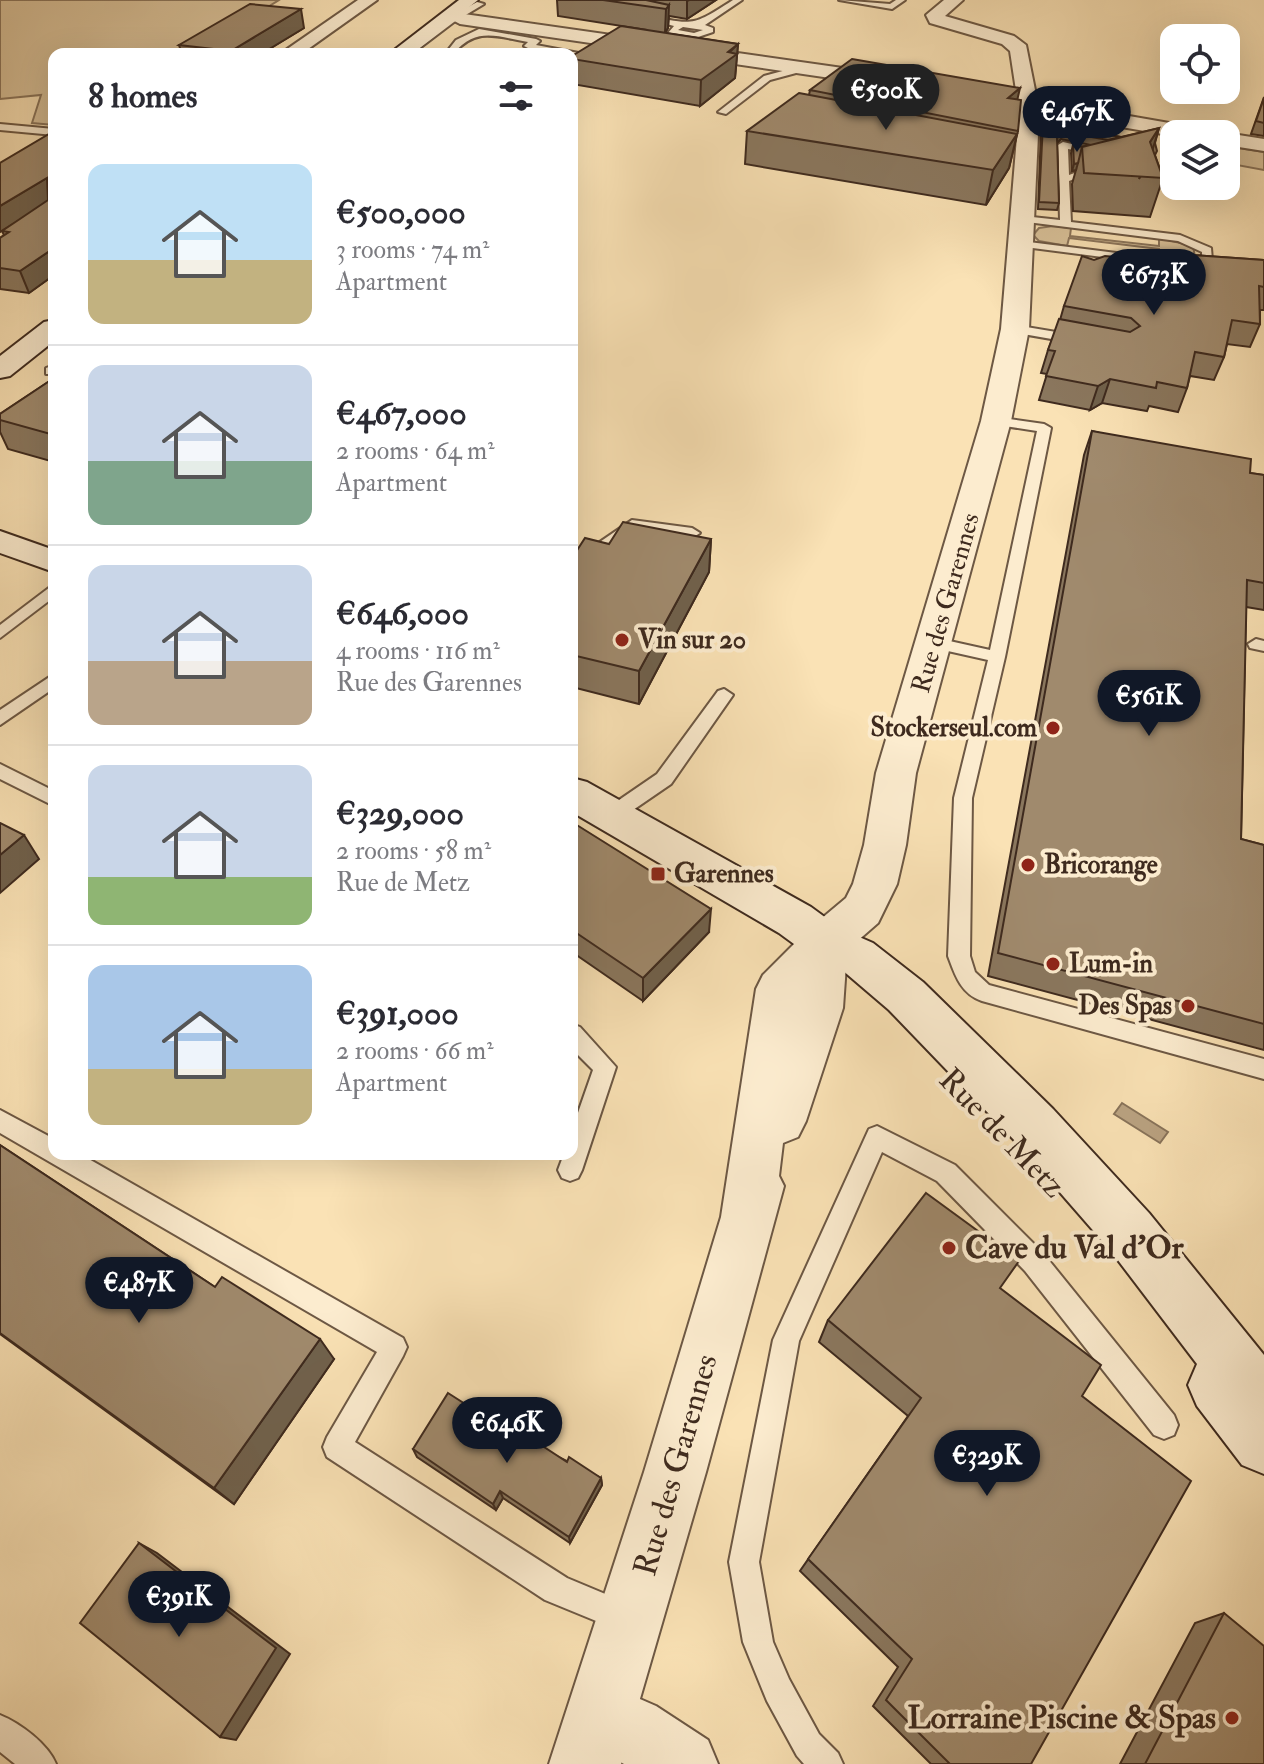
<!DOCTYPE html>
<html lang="en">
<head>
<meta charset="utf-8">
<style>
  :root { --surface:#fff; --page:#f2f2f3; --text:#2b2b33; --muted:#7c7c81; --line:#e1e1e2; --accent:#111827 }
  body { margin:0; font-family:"IM FELL Double Pica",serif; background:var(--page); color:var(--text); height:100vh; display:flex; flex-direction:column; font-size:30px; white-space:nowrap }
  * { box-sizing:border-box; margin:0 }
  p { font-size:26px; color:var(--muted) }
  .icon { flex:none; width:44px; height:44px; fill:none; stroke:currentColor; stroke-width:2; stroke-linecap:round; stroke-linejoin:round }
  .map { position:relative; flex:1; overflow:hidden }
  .drawer { position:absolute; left:48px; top:48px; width:530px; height:1112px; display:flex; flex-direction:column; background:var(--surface); border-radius:16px; box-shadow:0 8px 32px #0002 }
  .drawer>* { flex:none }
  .buttons { position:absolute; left:1160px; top:24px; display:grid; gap:16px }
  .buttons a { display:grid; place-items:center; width:80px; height:80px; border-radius:16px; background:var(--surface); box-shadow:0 8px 32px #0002; font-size:40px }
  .price { position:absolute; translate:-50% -68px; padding:0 18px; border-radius:28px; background:var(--accent); color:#fff; font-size:26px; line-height:52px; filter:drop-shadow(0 2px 4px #0008) }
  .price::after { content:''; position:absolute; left:50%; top:48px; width:24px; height:18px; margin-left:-12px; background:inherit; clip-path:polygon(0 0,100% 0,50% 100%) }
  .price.active { background:#222; color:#fff }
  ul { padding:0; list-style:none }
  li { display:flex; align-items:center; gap:24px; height:200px; padding:0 40px }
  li+li { border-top:2px solid var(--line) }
  li span { display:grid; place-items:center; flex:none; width:224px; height:160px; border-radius:16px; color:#555 }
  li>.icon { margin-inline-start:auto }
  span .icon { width:96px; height:96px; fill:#fffc; stroke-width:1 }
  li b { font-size:34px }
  h2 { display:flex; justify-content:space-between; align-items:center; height:96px; padding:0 40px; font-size:34px }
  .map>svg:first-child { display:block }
</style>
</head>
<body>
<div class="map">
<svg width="1264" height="1764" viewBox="0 0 1264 1764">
  <rect width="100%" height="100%" fill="#fae2b5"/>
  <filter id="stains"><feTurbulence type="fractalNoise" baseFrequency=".0025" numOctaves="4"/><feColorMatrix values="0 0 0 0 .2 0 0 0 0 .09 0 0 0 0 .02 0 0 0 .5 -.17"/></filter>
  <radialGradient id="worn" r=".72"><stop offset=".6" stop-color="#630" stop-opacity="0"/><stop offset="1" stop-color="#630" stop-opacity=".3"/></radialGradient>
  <g fill="#dac39b" stroke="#8c765c" stroke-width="2">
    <path d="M0 0H279L193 54H54V125L32 123 41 95 0 99Z"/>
    <path d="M1226 146 1264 152V170L1226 163Z"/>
    <path d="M1053 226 1071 228 1070 236 1159 246V238L1193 246 1195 257 1183 260 1161 257 1159 249 1069 238 1067 246 1039 241 1033 235 1039 228Z"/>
  </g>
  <path fill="#baa382" stroke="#88735a" stroke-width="2" d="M1122 1103 1168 1132 1160 1143 1114 1114Z"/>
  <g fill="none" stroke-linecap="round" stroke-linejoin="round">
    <g stroke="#6d5844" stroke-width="4">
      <g id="service">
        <path d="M733 0H742L705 25 713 28V32L695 38 668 33 674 26 641 17 645 15C694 25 691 27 733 0ZM683 27 703 30 694 33 678 30Z"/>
        <path d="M839 0 890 4 896 0H905L892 9Z"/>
        <path d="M477 2 484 4 454 22 412 54H403L448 18Z"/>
        <path d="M479 29 536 39 540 41 536 45 600 57 572 76V69L588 58 528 48 524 46 528 42C497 37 477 26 453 54H445L456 40Z"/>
        <path d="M798 63 802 66 796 73 770 80 726 114 718 112 764 76 790 69Z"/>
        <path d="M0 124 54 129V135L0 130Z"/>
        <path d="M1063 142 1103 151 1098 154 1068 149 1069 175 1100 164 1105 167 1069 181 1071 222 1180 235 1211 248 1212 260 1196 266 1180 267 1017 246 1015 244 1021 241 1180 261 1202 256V252L1178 241 1019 221V217L1023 216 1060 220 1058 145Z"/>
        <path d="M1015 325 1080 336 1086 340 1080 344 1011 332V326Z"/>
        <path d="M54 365V374H46V368Z"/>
        <path d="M996 417 1044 424 1051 428 1005 657 972 798 970 956 975 972 989 985 1264 1059V1079L982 1001C961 994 955 975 948 956L954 798 988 660 930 647 928 643 936 638 990 650 1037 431 991 424 989 421Z"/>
        <path d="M632 520 692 528 700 533 692 538 635 530 572 573V561Z"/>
        <path d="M54 584V597L0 638V625Z"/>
        <path d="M1256 639 1264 641V651L1250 648 1248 644Z"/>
        <path d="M54 674V688L0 725V710Z"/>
        <path d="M724 689 733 695 671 784 617 821H603L600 816 603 811 657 774 718 691Z"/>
        <path d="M0 764 54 791V806L0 779Z"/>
        <path d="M572 1024 580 1027 616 1067 582 1170 578 1178 570 1181 562 1178 558 1170 564 1154H572V1130L593 1070 572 1049Z"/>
        <path d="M0 1110 54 1139V1154H80L403 1338 407 1347 403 1356 355 1442 567 1578 634 1606 638 1617 634 1628 623 1632 545 1600 327 1457 323 1447 327 1437 377 1352 0 1133Z"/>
        <path d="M877 1126 955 1165 1043 1253 1174 1415 1178 1425 1174 1435 1164 1439 1154 1435 1025 1271 937 1181 882 1152 799 1341 759 1562 773 1642 789 1679 819 1734 838 1753 843 1764H804L797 1756 767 1701 743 1642 729 1562 773 1340 869 1129Z"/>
        <path d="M0 1715C20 1723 48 1744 56 1764H15L0 1752Z"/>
      </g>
    </g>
    <g stroke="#6d5844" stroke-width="4">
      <g id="minor">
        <path d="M358 0H377L301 54H280Z"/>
        <path d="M601 1682 656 1706 708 1740 718 1764H624L578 1738 568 1715 578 1692Z"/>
      </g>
    </g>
    <g stroke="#6d5844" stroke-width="4">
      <g id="tertiary">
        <path d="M944 0H963L945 16 1014 36 1026 45 1037 100 1198 128 1209 134 1174 136 1039 113 1029 329 1011 421 916 773 906 845 897 884 878 923 847 950 843 1008 806 1121 798 1137 783 1143 779 1176 784 1186 706 1472 621 1764H549L644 1472 721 1217 756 989 763 975 809 929 846 898 853 884 864 845 876 773 981 421 1001 329 1019 113 1018 109 992 104 989 100 999 94 1017 97 1010 51 1002 44 930 23 926 15Z"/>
        <path d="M452 10 464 14 892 75 902 81 892 87 460 24 443 15Z"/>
        <path d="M1226 133 1264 139V151L1226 145V134H1221Z"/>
      </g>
    </g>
    <g stroke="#3e2a1e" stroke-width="4">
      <g id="secondary">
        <path d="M459 0H478L410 54H389Z"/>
        <path d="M54 320V341L10 376 0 378V356L44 322Z"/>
        <path d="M0 531 54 550V572L0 553Z"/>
        <path d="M572 778 587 782 811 907 841 929 873 943 923 982 1053 1109 1149 1213 1264 1355V1474L1242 1465 1197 1406 1188 1385 1197 1364 1111 1251 1017 1143 889 1010 841 969 809 955 779 933 572 812Z"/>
      </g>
    </g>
    <use href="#service" fill="#fceccf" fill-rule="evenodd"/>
    <use href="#minor" fill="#fceccf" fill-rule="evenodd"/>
    <use href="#tertiary" fill="#fceccf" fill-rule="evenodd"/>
    <use href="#secondary" fill="#fceccf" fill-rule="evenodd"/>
  </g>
  <g fill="#8a775e" stroke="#3e2a1e" stroke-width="2">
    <path d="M557 0H716L687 19 669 16 668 28 665 33 738 44 735 78 700 106 572 84V56L647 30 558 16Z"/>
    <path d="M304 28 261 54H182L179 45Z"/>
    <path d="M810 90 1017 100 1018 131 1009 168 986 205 745 164 747 131 809 95Z"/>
    <path d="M1264 97V136L1251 134Z"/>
    <path d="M1043 124 1121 137 1159 128 1155 143 1157 151 1155 155 1163 178 1150 217 1073 211 1072 184 1076 170 1072 171 1071 153 1073 145 1082 147 1091 145 1061 139 1057 143 1059 203 1057 210 1038 209 1041 131Z"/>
    <path d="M54 131V275L29 293 0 289V238L4 235 2 231Z"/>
    <path d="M1178 254 1264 260V310H1260V324L1250 347 1227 344 1224 357 1214 380 1190 376 1187 388 1178 412 1149 406 1147 411 1102 403 1090 410 1039 400 1047 374 1041 373 1048 350 1060 320 1064 306 1094 260 1175 263Z"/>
    <path d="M54 378V462L8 449 0 432V414Z"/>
    <path d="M1092 431 1250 473 1264 475V610L1246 607 1241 839 1264 845V1050L988 976 1084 455Z"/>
    <path d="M711 539 709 572 639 704 572 687V558L609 544Z"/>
    <path d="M572 822 709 932 643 1001 572 952Z"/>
    <path d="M0 1145 215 1287 334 1359 234 1504 0 1334Z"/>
    <path d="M1000 1289 1082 1396 1031 1764H931L873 1706 898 1667 800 1571 908 1416 819 1342 828 1320Z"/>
    <path d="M512 1434 601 1478 602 1485 570 1543 503 1498 496 1510 417 1457 413 1449Z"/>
    <path d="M1224 1613 1264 1764H1120L1195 1623Z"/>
  </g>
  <g fill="#70614c" stroke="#3e2a1e" stroke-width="2">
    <path d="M689 0H716L687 19V1Z"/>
    <path d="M669 5 668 28 665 33 666 9Z"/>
    <path d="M301 9 304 28 261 54H232L231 51Z"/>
    <path d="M738 44 735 78 700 106 701 80Z"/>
    <path d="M1020 88 1014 114 1008 98Z"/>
    <path d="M1159 128 1148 165 1139 179 1150 142Z"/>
    <path d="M1063 132 1061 139 1055 145 1057 138Z"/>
    <path d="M1017 134 1009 168 986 205 993 170Z"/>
    <path d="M1078 163 1076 170 1072 171 1074 164Z"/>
    <path d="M47 178 54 199 0 232V206Z"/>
    <path d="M54 248V275L29 293 20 271Z"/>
    <path d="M1110 379 1102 403 1090 410 1098 386Z"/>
    <path d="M711 539 709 572 639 704V671Z"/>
    <path d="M24 835 39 859 0 893V855Z"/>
    <path d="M711 909 709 932 643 1001V978Z"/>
    <path d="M320 1339 334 1359 234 1504 214 1488Z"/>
    <path d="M601 1478 602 1485 570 1543 569 1537Z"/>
    <path d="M500 1491 503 1498 496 1510 493 1504Z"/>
    <path d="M139 1543 157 1553 290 1654 236 1740 220 1737Z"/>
  </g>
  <g fill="#a08a6d" stroke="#3e2a1e" stroke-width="2">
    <path d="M603 0H646L669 5 666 9Z"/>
    <path d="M250 4 301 9 231 51 179 45Z"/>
    <path d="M621 26 738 44 728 52 737 54 701 80 572 59V56Z"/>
    <path d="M852 59 1020 88 1008 98 1021 100 1018 131 810 90Z"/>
    <path d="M799 93 1017 134 993 170 747 131Z"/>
    <path d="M1264 98V123L1256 121Z"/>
    <path d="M1043 124 1121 137 1108 140 1063 132 1057 138 1059 203 1039 202Z"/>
    <path d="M1159 128 1150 142 1163 178 1084 173 1082 147Z"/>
    <path d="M54 131V248L20 271 0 268V238L9 232 2 231 48 200 47 178 0 206V163Z"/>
    <path d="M1073 145 1082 147 1078 163 1074 164Z"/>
    <path d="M1178 254 1264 260V287L1259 286 1260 324 1232 320 1224 357 1195 352 1187 388 1157 382 1156 388 1110 379 1098 386 1046 376 1055 351 1048 350 1059 319 1130 332 1140 326 1131 318 1064 306 1082 256 1094 260 1105 256 1179 263Z"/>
    <path d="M54 378V435L0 420V414Z"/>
    <path d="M1092 431 1251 459 1250 473 1264 475V583L1247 580 1241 839 1264 845V1024L998 953Z"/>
    <path d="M623 522 711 539 639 671 572 655V558L585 538 609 544Z"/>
    <path d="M572 822 711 909 643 978 572 930Z"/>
    <path d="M0 823 24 835 0 855Z"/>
    <path d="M0 1145 215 1287 222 1277 320 1339 214 1488 0 1333Z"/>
    <path d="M926 1193 1019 1261 1000 1288 1101 1365 1082 1396 1191 1481 1031 1764H950L886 1700 912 1659 808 1559 921 1398 828 1320Z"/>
    <path d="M448 1393 512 1434 515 1428 567 1462 569 1457 601 1478 569 1537 500 1491 493 1504 413 1449Z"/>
    <path d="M139 1543 276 1648 220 1737 80 1623Z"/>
    <path d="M1224 1613 1264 1646V1764H1145Z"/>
  </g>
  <g fill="#8f2418" stroke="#fceccf" stroke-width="3">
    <circle cx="622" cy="640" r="8"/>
    <circle cx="1053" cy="728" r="8"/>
    <circle cx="1028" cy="865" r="8"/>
    <rect x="650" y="866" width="16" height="16" rx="4"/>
    <circle cx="1053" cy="964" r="8"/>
    <circle cx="1188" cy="1006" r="8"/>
    <circle cx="949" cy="1248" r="8"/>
    <circle cx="1232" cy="1718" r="8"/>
  </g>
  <g text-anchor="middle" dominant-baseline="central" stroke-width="8" stroke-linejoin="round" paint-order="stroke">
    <g font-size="26" fill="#3e2a1e" stroke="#fceccf">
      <text transform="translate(946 603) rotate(-74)">Rue des Garennes</text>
    </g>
    <g font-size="26" font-weight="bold" fill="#3e2a1e" stroke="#fceccf" text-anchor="start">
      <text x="638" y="640">Vin sur 20</text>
      <text x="1037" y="728" text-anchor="end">Stockerseul.com</text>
      <text x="1044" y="865">Bricorange</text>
      <text x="674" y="874">Garennes</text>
      <text x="1069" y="964">Lum-in</text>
      <text x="1172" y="1006" text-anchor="end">Des Spas</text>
    </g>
    <g font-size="32" fill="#3e2a1e" stroke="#fceccf">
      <text transform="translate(1002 1133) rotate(46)">Rue de Metz</text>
      <text transform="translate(676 1465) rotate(-74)">Rue des Garennes</text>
    </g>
    <g font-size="32" font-weight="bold" fill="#3e2a1e" stroke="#fceccf" text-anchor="start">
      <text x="965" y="1248">Cave du Val d'Or</text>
      <text x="1216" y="1718" text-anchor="end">Lorraine Piscine &amp; Spas</text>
    </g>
  </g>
  <rect width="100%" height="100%" filter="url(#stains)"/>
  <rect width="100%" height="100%" fill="url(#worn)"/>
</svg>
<div class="buttons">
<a><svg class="icon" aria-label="locate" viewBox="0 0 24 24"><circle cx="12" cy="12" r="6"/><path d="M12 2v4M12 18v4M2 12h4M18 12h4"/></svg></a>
<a><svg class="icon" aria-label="layers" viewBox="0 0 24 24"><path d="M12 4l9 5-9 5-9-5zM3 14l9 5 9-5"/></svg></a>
</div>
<b class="price active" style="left:886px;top:132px">€500K</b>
<b class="price" style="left:1077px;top:154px">€467K</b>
<b class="price" style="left:1154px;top:317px">€673K</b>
<b class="price" style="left:1149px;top:738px">€561K</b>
<b class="price" style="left:139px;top:1325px">€487K</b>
<b class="price" style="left:507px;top:1465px">€646K</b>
<b class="price" style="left:987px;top:1498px">€329K</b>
<b class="price" style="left:179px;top:1639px">€391K</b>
<section class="drawer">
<h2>8 homes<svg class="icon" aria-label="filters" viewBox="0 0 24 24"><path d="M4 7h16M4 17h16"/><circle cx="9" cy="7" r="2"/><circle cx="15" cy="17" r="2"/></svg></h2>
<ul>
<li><span style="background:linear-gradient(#bfe0f5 60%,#c2b280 0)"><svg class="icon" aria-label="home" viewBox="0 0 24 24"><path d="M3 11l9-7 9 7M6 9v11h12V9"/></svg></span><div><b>€500,000</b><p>3 rooms · 74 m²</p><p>Apartment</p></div></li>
<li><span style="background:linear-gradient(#c9d6e8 60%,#7fa58c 0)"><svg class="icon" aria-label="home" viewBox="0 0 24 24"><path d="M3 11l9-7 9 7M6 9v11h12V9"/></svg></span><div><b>€467,000</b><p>2 rooms · 64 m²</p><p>Apartment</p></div></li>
<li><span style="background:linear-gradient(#c9d6e8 60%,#b9a48a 0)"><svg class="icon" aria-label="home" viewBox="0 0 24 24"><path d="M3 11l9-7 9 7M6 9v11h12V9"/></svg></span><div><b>€646,000</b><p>4 rooms · 116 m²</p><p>Rue des Garennes</p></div></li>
<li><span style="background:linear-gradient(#c9d6e8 70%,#8fb573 0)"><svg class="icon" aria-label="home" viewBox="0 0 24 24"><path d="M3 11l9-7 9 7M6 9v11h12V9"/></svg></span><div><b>€329,000</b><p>2 rooms · 58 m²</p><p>Rue de Metz</p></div></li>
<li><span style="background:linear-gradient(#a9c7e8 65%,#c2b280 0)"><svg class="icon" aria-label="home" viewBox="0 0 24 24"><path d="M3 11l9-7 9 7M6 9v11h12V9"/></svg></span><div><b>€391,000</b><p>2 rooms · 66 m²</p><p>Apartment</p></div></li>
</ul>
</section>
</div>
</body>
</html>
